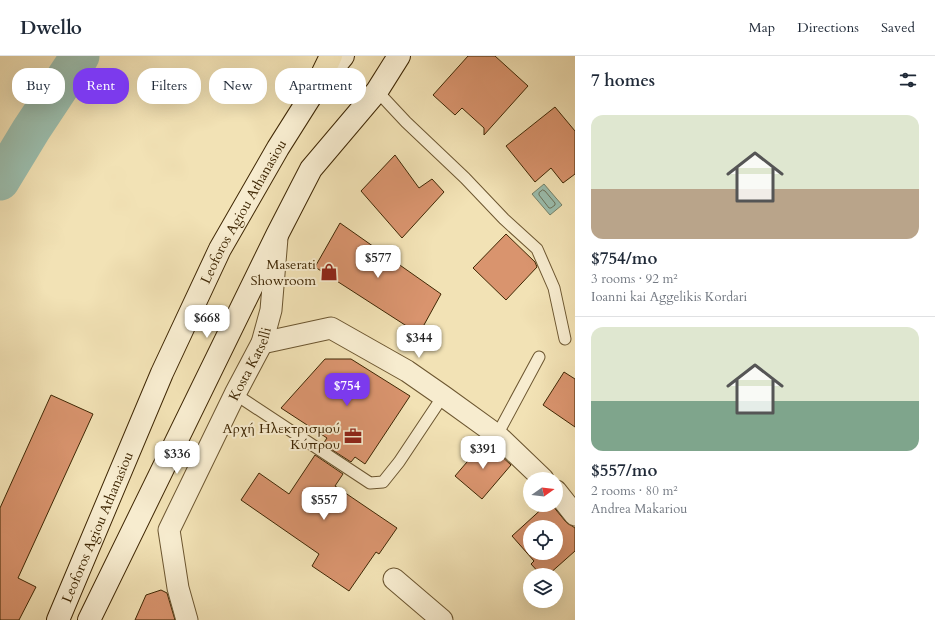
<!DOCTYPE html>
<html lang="en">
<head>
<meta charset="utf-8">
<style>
  :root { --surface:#fff; --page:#f6f6f7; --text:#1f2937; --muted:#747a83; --line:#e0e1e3; --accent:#7c3aed }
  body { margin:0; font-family:Cardo,serif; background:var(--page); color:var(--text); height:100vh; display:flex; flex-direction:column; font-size:15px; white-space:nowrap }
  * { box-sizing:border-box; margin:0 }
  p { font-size:13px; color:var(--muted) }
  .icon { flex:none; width:22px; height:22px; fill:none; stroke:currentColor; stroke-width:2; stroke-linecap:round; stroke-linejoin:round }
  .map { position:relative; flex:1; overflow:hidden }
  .drawer { display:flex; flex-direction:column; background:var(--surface); width:360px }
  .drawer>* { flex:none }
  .top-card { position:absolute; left:12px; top:12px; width:380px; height:36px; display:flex; gap:8px }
  .needle { width:26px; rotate:76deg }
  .fabs { position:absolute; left:523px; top:416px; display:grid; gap:8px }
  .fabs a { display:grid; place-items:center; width:40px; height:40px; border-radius:50%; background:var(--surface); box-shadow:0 4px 16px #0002; font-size:20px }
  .price { position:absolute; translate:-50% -34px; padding:0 9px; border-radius:8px; background:#fff; color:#222; font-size:13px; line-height:26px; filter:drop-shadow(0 1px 2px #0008) }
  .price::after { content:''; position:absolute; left:50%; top:24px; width:12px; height:9px; margin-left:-6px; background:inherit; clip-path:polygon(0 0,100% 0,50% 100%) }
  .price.current { background:var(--accent); color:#fff }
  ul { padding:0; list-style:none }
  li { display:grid; align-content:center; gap:8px; height:212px; padding:0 16px }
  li+li { border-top:1px solid var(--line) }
  li span { display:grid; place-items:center; height:124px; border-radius:12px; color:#555 }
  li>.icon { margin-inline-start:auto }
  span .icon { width:72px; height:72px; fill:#fffc; stroke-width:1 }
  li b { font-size:17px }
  h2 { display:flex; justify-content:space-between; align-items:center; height:48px; padding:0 16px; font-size:17px }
  .chip { padding:0 14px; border-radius:16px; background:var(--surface); box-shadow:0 4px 16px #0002; font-size:14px; line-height:36px }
  .chip.current { background:var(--accent); color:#fff }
  header { display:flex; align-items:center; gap:24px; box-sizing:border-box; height:56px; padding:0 20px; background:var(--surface); border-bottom:1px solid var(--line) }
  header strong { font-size:19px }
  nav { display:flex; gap:22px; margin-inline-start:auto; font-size:14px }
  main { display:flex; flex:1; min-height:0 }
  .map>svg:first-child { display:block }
</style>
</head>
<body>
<header>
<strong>Dwello</strong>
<nav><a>Map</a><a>Directions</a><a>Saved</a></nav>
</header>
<main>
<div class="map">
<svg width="575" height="564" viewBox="0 0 575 564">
  <rect width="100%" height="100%" fill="#f2e2b5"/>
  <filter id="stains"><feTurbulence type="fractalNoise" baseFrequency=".005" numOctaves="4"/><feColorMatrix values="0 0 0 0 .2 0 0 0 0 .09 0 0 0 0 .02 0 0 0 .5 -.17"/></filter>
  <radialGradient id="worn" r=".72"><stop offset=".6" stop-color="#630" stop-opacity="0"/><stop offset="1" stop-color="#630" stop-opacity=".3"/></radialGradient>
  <path fill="#9bbeae" stroke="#76826a" d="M544 128 562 149 550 159 532 138Z"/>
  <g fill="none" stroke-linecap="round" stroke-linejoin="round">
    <path stroke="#6d7259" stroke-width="1" d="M543 134 545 135 555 147V149L551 152H549L539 139V137Z"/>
    <path stroke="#9bbeae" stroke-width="39" d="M0 125 31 74 80 0"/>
  </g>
  <g fill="#d9946e" stroke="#3f2704" fill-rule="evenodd">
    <path d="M468 0H495L528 30 484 79V72L462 52 455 59 433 39Z"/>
    <path d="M555 51 575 75V118L563 127 551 112 535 126 506 90Z"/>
    <path d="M395 99 419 132 432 123 444 136 402 182 361 135Z"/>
    <path d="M340 167 441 238 419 278 315 211Z"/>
    <path d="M506 178 535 206 537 211 506 244 473 212Z"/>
    <path d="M325 303H351L410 340 365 408 355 401 351 406 323 388 327 382 281 352Z"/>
    <path d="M564 316 575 323V371L543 349Z"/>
    <path d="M51 339 93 358 18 522 36 531 19 564H0V452Z"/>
    <path d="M485 385 511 409 482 443 455 420Z"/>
    <path d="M315 399 343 418 335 430 397 472 379 498 376 496 349 535 312 510 319 498 241 444 259 417 289 438Z"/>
    <path d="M546 449H552L566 466 575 472V495L548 519H541L531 508 534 505 512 480ZM530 471H556V497H530Z"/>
    <path d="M161 534 167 537 175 564H135L146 539Z"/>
  </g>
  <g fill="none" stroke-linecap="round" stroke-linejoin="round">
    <g stroke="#6c5630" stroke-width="13">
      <g id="lane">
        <path d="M377 35 406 66 465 122 504 163 537 193 554 232 565 283"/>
        <path d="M235 338 370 427 383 426 399 406 443 340"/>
        <path d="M497 379 539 301"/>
      </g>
    </g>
    <g stroke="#6c5630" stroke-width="23">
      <g id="street">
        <path d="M262 287 331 272 407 315 443 340 497 379 543 423"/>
        <path d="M556 435 575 459"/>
        <path d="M394 523 442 564"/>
        <path id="s1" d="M187 564 178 532 169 474 235 338 262 287 271 254 277 182"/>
      </g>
    </g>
    <g stroke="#3f2704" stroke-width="24">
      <g id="secondary">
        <path id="s2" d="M58 564 162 317 220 193 278 92 314 35 343 0"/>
        <path d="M89 564 277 179 311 113 377 35 399 0"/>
      </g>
    </g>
    <g stroke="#3f2704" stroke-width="24">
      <path id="primary" d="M314 35 331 0"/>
    </g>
    <use href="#lane" stroke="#f7eccf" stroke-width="11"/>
    <use href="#street" stroke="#f7eccf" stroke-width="21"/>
    <use href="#secondary" stroke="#f7eccf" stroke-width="22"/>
    <use href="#primary" stroke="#f2e2b5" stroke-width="22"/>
  </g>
  <defs>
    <g id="shop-bare" transform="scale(1.38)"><path d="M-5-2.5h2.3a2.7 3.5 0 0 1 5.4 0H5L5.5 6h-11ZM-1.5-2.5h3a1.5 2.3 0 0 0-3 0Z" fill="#8f2418" stroke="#f7eccf" stroke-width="2.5" paint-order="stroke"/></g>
    <g id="office-bare" transform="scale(1.38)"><path d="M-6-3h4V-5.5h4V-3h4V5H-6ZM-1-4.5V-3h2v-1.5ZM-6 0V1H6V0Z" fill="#8f2418" stroke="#f7eccf" stroke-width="2.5" paint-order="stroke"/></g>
  </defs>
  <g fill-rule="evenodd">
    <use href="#shop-bare" x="329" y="216"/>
    <use href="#office-bare" x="353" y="380"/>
  </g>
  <g text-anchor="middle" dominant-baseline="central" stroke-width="4" stroke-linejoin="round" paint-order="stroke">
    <g font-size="14" fill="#3f2704" stroke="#f7eccf">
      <text stroke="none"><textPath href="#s2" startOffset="449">Leoforos Agiou Athanasiou</textPath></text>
      <text stroke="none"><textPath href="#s1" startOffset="277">Kosta Katselli</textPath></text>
      <text stroke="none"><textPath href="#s2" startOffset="101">Leoforos Agiou Athanasiou</textPath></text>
    </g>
    <g font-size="14" fill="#3f2704" stroke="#f7eccf" text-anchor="end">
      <text x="316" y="208">Maserati<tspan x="316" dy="16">Showroom</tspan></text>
      <text x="340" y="372">Αρχή Ηλεκτρισμού<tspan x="340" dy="16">Κύπρου</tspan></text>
    </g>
  </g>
  <rect width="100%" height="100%" filter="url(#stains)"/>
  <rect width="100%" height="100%" fill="url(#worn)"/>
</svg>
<div class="fabs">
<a><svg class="needle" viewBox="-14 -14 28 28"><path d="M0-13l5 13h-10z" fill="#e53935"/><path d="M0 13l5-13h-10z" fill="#747a83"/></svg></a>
<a><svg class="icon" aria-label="locate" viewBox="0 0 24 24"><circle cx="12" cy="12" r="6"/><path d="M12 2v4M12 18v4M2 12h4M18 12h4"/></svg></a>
<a><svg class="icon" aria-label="layers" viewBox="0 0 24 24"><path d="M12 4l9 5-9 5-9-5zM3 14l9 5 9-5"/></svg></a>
</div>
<b class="price" style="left:378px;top:223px">$577</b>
<b class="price" style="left:207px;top:283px">$668</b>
<b class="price" style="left:419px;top:303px">$344</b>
<b class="price current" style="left:347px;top:351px">$754</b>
<b class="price" style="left:483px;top:414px">$391</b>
<b class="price" style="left:177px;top:419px">$336</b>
<b class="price" style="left:324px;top:465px">$557</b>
<div class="top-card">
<a class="chip">Buy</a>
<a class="chip current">Rent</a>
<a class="chip">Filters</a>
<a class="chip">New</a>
<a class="chip">Apartment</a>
</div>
</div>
<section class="drawer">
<h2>7 homes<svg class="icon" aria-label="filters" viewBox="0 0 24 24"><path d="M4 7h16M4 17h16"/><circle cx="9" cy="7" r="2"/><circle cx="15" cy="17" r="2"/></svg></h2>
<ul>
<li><span style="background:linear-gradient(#dfe7d0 60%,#b9a48a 0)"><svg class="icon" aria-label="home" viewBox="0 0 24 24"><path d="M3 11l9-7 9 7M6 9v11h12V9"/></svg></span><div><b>$754/mo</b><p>3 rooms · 92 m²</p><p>Ioanni kai Aggelikis Kordari</p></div></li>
<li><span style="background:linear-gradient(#dfe7d0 60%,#7fa58c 0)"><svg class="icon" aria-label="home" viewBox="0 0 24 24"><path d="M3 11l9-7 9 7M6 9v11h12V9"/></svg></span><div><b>$557/mo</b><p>2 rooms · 80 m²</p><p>Andrea Makariou</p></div></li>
</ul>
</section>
</main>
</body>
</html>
